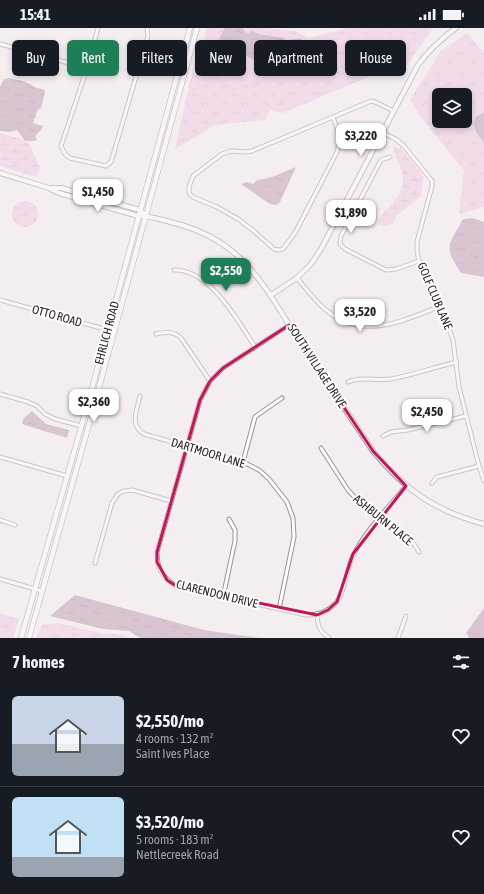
<!DOCTYPE html>
<html lang="en">
<head>
<meta charset="utf-8">
<style>
  :root { --surface:#171b24; --page:#20242c; --text:#f1f3f6; --muted:#9ea1a6; --line:#363941; --accent:#1e7f57 }
  body { margin:0; font-family:"Asap Condensed",sans-serif; background:var(--page); color:var(--text); height:100vh; display:flex; flex-direction:column; font-size:15px; white-space:nowrap }
  * { box-sizing:border-box; margin:0 }
  p { font-size:13px; color:var(--muted) }
  .icon { flex:none; width:22px; height:22px; fill:none; stroke:currentColor; stroke-width:2; stroke-linecap:round; stroke-linejoin:round }
  .map { position:relative; height:610px; overflow:hidden }
  .drawer { display:flex; flex-direction:column; background:var(--surface); flex:1 }
  .drawer>* { flex:none }
  .top-card { position:absolute; left:12px; top:12px; width:460px; height:36px; display:flex; gap:8px }
  .fabs { position:absolute; left:432px; top:60px; display:grid; gap:8px }
  .fabs a { display:grid; place-items:center; width:40px; height:40px; border-radius:6px; background:var(--surface); box-shadow:0 2px 6px #0003; font-size:20px }
  .price { position:absolute; translate:-50% -34px; padding:0 9px; border-radius:8px; background:#fff; color:#222; font-size:13px; line-height:26px; filter:drop-shadow(0 1px 2px #0008) }
  .price::after { content:''; position:absolute; left:50%; top:24px; width:12px; height:9px; margin-left:-6px; background:inherit; clip-path:polygon(0 0,100% 0,50% 100%) }
  .price.on { background:var(--accent); color:#fff }
  ul { padding:0; list-style:none }
  li { display:flex; align-items:center; gap:12px; height:100px; padding:0 12px }
  li+li { border-top:1px solid var(--line) }
  li span { display:grid; place-items:center; flex:none; width:112px; height:80px; border-radius:6px; color:#555 }
  li>.icon { margin-inline-start:auto }
  span .icon { width:48px; height:48px; fill:#fffc; stroke-width:1 }
  li b { font-size:17px }
  h2 { display:flex; justify-content:space-between; align-items:center; height:48px; padding:0 12px; font-size:17px }
  .pill { padding:0 14px; border-radius:6px; background:var(--surface); box-shadow:0 2px 6px #0003; font-size:14px; line-height:36px }
  .pill.on { background:var(--accent); color:#fff }
  .status { display:flex; justify-content:space-between; align-items:center; height:28px; padding:0 20px; background:var(--surface); direction:ltr }
  .status svg { height:11px; fill:currentColor }
  .map>svg:first-child { display:block }
</style>
</head>
<body>
<div class="status"><b>15:41</b><svg viewBox="0 0 49 12"><path d="M0 12V9h3v3zM5 12V6h3v6zM10 12V3h3v9zM15 12V0h3v12zM26 1h20v11H26zM47 4h2v5h-2z"/></svg></div>
<div class="map">
<svg width="484" height="610" viewBox="0 0 484 610">
  <defs>
    <pattern id="grass-tufts" width="24" height="20" patternUnits="userSpaceOnUse"><rect width="24" height="20" fill="#efc6e1"/><path d="M3 7l-1-3M5 7V3M7 7l1-3M15 17l-1-3M17 17v-4M19 17l1-3" fill="none" stroke="#cdaac1"/></pattern>
    <pattern id="forest-crowns" width="20" height="18" patternUnits="userSpaceOnUse"><rect width="20" height="18" fill="#efc6e1"/><path d="M2 6a3 3 0 1 1 6 0M12 15a3 3 0 1 1 6 0" fill="none" stroke="#cdaac1"/></pattern>
    <pattern id="wetland-marsh" width="20" height="14" patternUnits="userSpaceOnUse"><rect width="20" height="14" fill="#efc6e1"/><path d="M1 5h8M5 5V1M11 12h8M15 12V8" fill="none" stroke="#cdaac1"/></pattern>
    <pattern id="water-ripples" width="26" height="14" patternUnits="userSpaceOnUse"><rect width="26" height="14" fill="#b992ac"/><path d="M2 4q2-2 4 0t4 0M15 11q2-2 4 0t4 0" fill="none" stroke="#96778c"/></pattern>
  </defs>
  <rect width="100%" height="100%" fill="#f4eef1"/>
  <g fill="url(#grass-tufts)" fill-rule="evenodd">
    <path d="M207 0H270L296 3 308 10 347 0H433L404 41 389 42 373 47 283 85 192 67Z"/>
    <path d="M467 5 484 25V179L459 186 464 143 421 89 410 72 441 23ZM439 67H465V93H439Z"/>
  </g>
  <g fill="url(#forest-crowns)">
    <path d="M198 18 206 20 211 39 278 68 265 92 215 97 175 121Z"/>
    <path d="M0 585 19 591 13 610H0Z"/>
    <path d="M57 595 102 605 125 607 130 610H36L42 597Z"/>
  </g>
  <g fill="url(#wetland-marsh)">
    <path d="M0 105 22 111 24 114 29 115 40 140 36 149 0 138Z"/>
    <path d="M393 119 401 120 424 149 420 169 396 188 392 196 384 198 378 197C379 183 401 173 403 155 404 141 395 131 393 119Z"/>
    <circle cx="25" cy="186" r="13"/>
  </g>
  <g fill="url(#water-ripples)">
    <path d="M225 0H243L245 5 248 6 252 3 259 6 284 10 286 12C291 12 296 10 301 11L304 17 303 21H286L271 33 261 34 252 31 244 26 242 20C233 18 222 23 219 11Z"/>
    <path d="M9 50C12 51 24 53 25 54 34 57 34 61 44 61L45 64 41 80 38 81 33 95 43 98 41 102 35 108 37 112 33 113H25L17 102 11 104 0 103V59L4 51Z"/>
    <path d="M484 85V115C477 105 470 99 477 88Z"/>
    <path d="M296 139 280 174 276 177 270 176 241 156 247 154 253 156 257 152C272 151 283 144 296 139Z"/>
    <path d="M473 190 484 194V249L461 245C443 217 448 219 463 191Z"/>
    <path d="M32 383 46 396 69 402 67 410 22 396 23 391Z"/>
    <path d="M75 567 204 602 260 610H140L129 603 103 601 50 588Z"/>
    <path d="M484 580V610H469L466 605Z"/>
  </g>
  <g fill="none" stroke-linecap="round" stroke-linejoin="round">
    <g stroke="#999497" stroke-width="5">
      <g id="minor">
        <path d="M98 0 87 40 61 118 65 126 70 130 106 138 111 134 148 8 147 0"/>
        <path d="M0 16 87 40"/>
        <path d="M333 89C338 102 341 110 337 124L295 205 283 221 278 222 274 221 255 204 238 191 217 179 193 169 189 165V159L193 148 222 126 231 123 245 124 252 123Z"/>
        <path d="M333 89 371 73 375 74 394 83"/>
        <path d="M382 104 397 112 404 118 432 153V158L417 214V224L419 233 428 256 441 278 453 312 459 359 479 438 484 453"/>
        <path d="M390 129 381 132 341 208 340 216 345 221 386 242 396 241 419 233"/>
        <path d="M174 242C210 241 238 293 255 319"/>
        <path d="M297 250C306 261 315 273 326 282 363 313 402 293 441 278"/>
        <path d="M0 272 115 304"/>
        <path d="M289 297 223 340 210 353 200 372 157 524C157 541 162 549 176 558L306 587C318 587 328 584 336 575 346 563 346 540 354 526 367 501 388 480 406 458"/>
        <path d="M156 306C166 304 174 303 181 310L210 353"/>
        <path d="M348 354C361 348 376 353 391 351 413 347 435 339 457 334"/>
        <path d="M0 366 28 374 37 378 45 386 55 391 82 398"/>
        <path d="M140 368C137 382 129 397 144 406L243 434 259 442 269 451 287 474 293 490 294 509 279 581"/>
        <path d="M383 408 391 404 408 402 466 388"/>
        <path d="M321 420 348 462 362 477 394 502 414 516 419 524"/>
        <path d="M0 429 67 448"/>
        <path d="M243 434 255 389 259 386 282 370"/>
        <path d="M432 455 437 449 479 438"/>
        <path d="M0 492 15 497"/>
        <path d="M95 535 112 475 118 466 124 463 132 462 171 473"/>
        <path d="M0 551 42 563"/>
        <path d="M223 569 235 513V502L229 491"/>
        <path d="M317 587C318 599 319 602 329 610"/>
        <path d="M398 610 406 588"/>
      </g>
    </g>
    <g stroke="#999497" stroke-width="6">
      <g id="tertiary">
        <path d="M0 145 49 160 59 165 138 188C150 187 162 192 174 195 247 213 267 264 305 322 328 355 350 389 373 423 405 462 435 483 484 496"/>
        <path d="M51 160H61L140 182 146 188"/>
        <path d="M271 267 297 250 311 236 321 221 418 37C429 22 441 11 456 0"/>
      </g>
    </g>
    <g stroke="#999497" stroke-width="6">
      <g id="secondary">
        <path d="M21 610 88 375 190 0"/>
        <path d="M29 610 88 400 197 0"/>
      </g>
    </g>
    <use href="#minor" stroke="#fff" stroke-width="3"/>
    <use href="#tertiary" stroke="#fff" stroke-width="4"/>
    <use href="#secondary" stroke="#fff" stroke-width="4.5"/>
  </g>
  <path d="M0 0H484V610H0ZM289 297 373 423 406 458 353 526 337 574 328 582 317 587 176 558 167 552 157 534V524L200 372 210 353 223 340Z" fill="#f4eef1" fill-opacity=".55" fill-rule="evenodd"/>
  <path fill="none" stroke="#c2185b" stroke-width="3" stroke-linejoin="round" d="M289 297 373 423 406 458 353 526 337 574 328 582 317 587 176 558 167 552 157 534V524L200 372 210 353 223 340Z"/>
  <g text-anchor="middle" dominant-baseline="central" stroke-width="4" stroke-linejoin="round" paint-order="stroke">
    <g font-size="12" fill="#282527" stroke="#fffcfe">
      <text transform="translate(435 268) rotate(67)">GOLF CLUB LANE</text>
      <text transform="translate(57 288) rotate(16)">OTTO ROAD</text>
      <text transform="translate(107 305) rotate(-75)">EHRLICH ROAD</text>
      <text transform="translate(317 338) rotate(57)">SOUTH VILLAGE DRIVE</text>
      <text transform="translate(208 425) rotate(17)">DARTMOOR LANE</text>
      <text transform="translate(383 492) rotate(39)">ASHBURN PLACE</text>
      <text transform="translate(217 566) rotate(14)">CLARENDON DRIVE</text>
    </g>
  </g>
</svg>
<div class="fabs">
<a><svg class="icon" aria-label="layers" viewBox="0 0 24 24"><path d="M12 4l9 5-9 5-9-5zM3 14l9 5 9-5"/></svg></a>
</div>
<b class="price" style="left:361px;top:129px">$3,220</b>
<b class="price" style="left:98px;top:185px">$1,450</b>
<b class="price" style="left:351px;top:206px">$1,890</b>
<b class="price on" style="left:226px;top:264px">$2,550</b>
<b class="price" style="left:360px;top:305px">$3,520</b>
<b class="price" style="left:94px;top:395px">$2,360</b>
<b class="price" style="left:427px;top:405px">$2,450</b>
<div class="top-card">
<a class="pill">Buy</a>
<a class="pill on">Rent</a>
<a class="pill">Filters</a>
<a class="pill">New</a>
<a class="pill">Apartment</a>
<a class="pill">House</a>
</div>
</div>
<section class="drawer">
<h2>7 homes<svg class="icon" aria-label="filters" viewBox="0 0 24 24"><path d="M4 7h16M4 17h16"/><circle cx="9" cy="7" r="2"/><circle cx="15" cy="17" r="2"/></svg></h2>
<ul>
<li><span style="background:linear-gradient(#c9d6e8 60%,#9aa5b1 0)"><svg class="icon" aria-label="home" viewBox="0 0 24 24"><path d="M3 11l9-7 9 7M6 9v11h12V9"/></svg></span><div><b>$2,550/mo</b><p>4 rooms · 132 m²</p><p>Saint Ives Place</p></div><svg class="icon" aria-label="heart" viewBox="0 0 24 24"><path d="M12 20l-8-8c-3-5 5-10 8-4 3-6 11-1 8 4z"/></svg></li>
<li><span style="background:linear-gradient(#bfe0f5 75%,#9aa5b1 0)"><svg class="icon" aria-label="home" viewBox="0 0 24 24"><path d="M3 11l9-7 9 7M6 9v11h12V9"/></svg></span><div><b>$3,520/mo</b><p>5 rooms · 183 m²</p><p>Nettlecreek Road</p></div><svg class="icon" aria-label="heart" viewBox="0 0 24 24"><path d="M12 20l-8-8c-3-5 5-10 8-4 3-6 11-1 8 4z"/></svg></li>
</ul>
</section>
</body>
</html>
